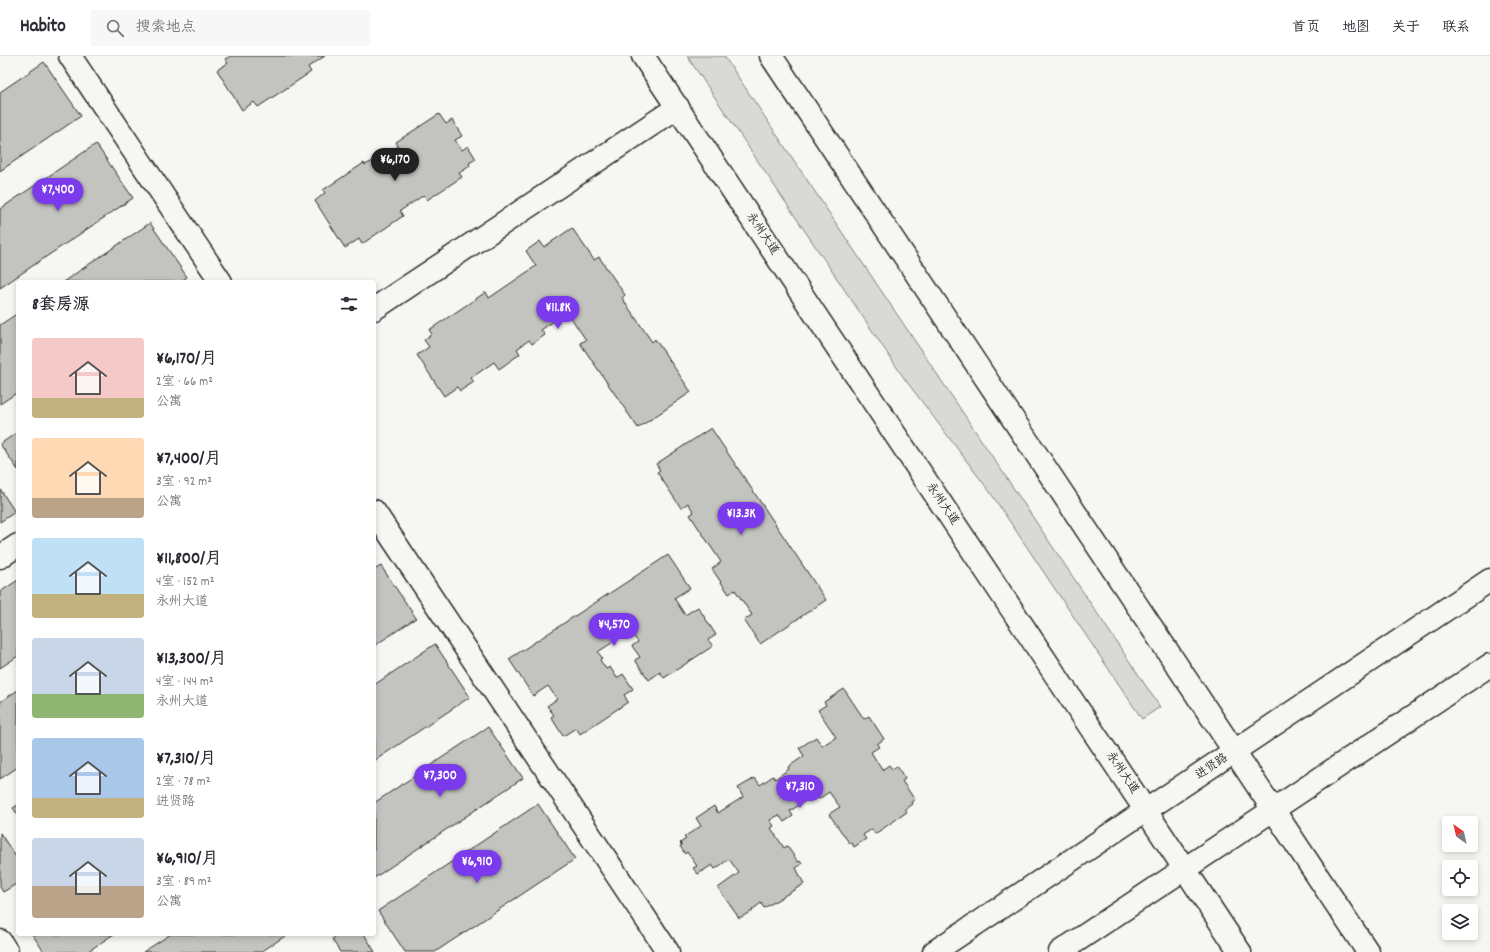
<!DOCTYPE html>
<html lang="zh">
<head>
<meta charset="utf-8">
<style>
  :root { --surface:#fff; --page:#f7f7f7; --text:#2b2b33; --muted:#7c7c81; --line:#e1e1e2; --accent:#7c3aed }
  body { margin:0; font-family:Dekko,"LXGW WenKai TC",sans-serif; background:var(--page); color:var(--text); height:100vh; display:flex; flex-direction:column; font-size:15px; white-space:nowrap }
  * { box-sizing:border-box; margin:0 }
  p { font-size:13px; color:var(--muted) }
  .icon { flex:none; width:22px; height:22px; fill:none; stroke:currentColor; stroke-width:2; stroke-linecap:round; stroke-linejoin:round }
  .map { position:relative; flex:1; overflow:hidden }
  .panel { position:absolute; left:16px; top:224px; width:360px; height:656px; display:flex; flex-direction:column; background:var(--surface); border-radius:4px; box-shadow:0 2px 6px #0003 }
  .panel>* { flex:none }
  .needle { width:26px; rotate:326deg }
  .buttons { position:absolute; left:1442px; top:760px; display:grid; gap:8px }
  .buttons a { display:grid; place-items:center; width:36px; height:36px; border-radius:4px; background:var(--surface); box-shadow:0 2px 6px #0003; font-size:20px }
  .price { position:absolute; translate:-50% -34px; padding:0 9px; border-radius:14px; background:var(--accent); color:#fff; font-size:13px; line-height:26px; filter:drop-shadow(0 1px 2px #0008) }
  .price::after { content:''; position:absolute; left:50%; top:24px; width:12px; height:9px; margin-left:-6px; background:inherit; clip-path:polygon(0 0,100% 0,50% 100%) }
  .price.active { background:#222; color:#fff }
  ul { padding:0; list-style:none }
  li { display:flex; align-items:center; gap:12px; height:100px; padding:0 16px }
  li span { display:grid; place-items:center; flex:none; width:112px; height:80px; border-radius:4px; color:#555 }
  li>.icon { margin-inline-start:auto }
  span .icon { width:48px; height:48px; fill:#fffc; stroke-width:1 }
  li b { font-size:17px }
  h2 { display:flex; justify-content:space-between; align-items:center; height:48px; padding:0 16px; font-size:17px }
  header { display:flex; align-items:center; gap:24px; box-sizing:border-box; height:56px; padding:0 20px; background:var(--surface); border-bottom:1px solid var(--line) }
  header strong { font-size:19px }
  nav { display:flex; gap:22px; margin-inline-start:auto; font-size:14px }
  .search { width:280px; height:36px; background:var(--page); display:flex; align-items:center; gap:10px; box-sizing:border-box; padding:0 14px; border-radius:4px; color:var(--muted); font-size:15px }
  .map>svg:first-child { display:block }
</style>
</head>
<body>
<header>
<strong>Habito</strong>
<div class="search"><svg class="icon" aria-label="search" viewBox="0 0 24 24"><circle cx="10" cy="10" r="6"/><path d="M15 15l6 6"/></svg>搜索地点</div>
<nav><a>首页</a><a>地图</a><a>关于</a><a>联系</a></nav>
</header>
<div class="map">
<svg width="1490" height="896" viewBox="0 0 1490 896">
  <rect width="100%" height="100%" fill="#f6f6f2"/>
  <filter id="ink" filterUnits="userSpaceOnUse"><feTurbulence type="fractalNoise" baseFrequency=".025" numOctaves="2"/><feDisplacementMap in="SourceGraphic" scale="8" xChannelSelector="R" yChannelSelector="G"/><feConvolveMatrix kernelMatrix="1 2 1 2 8 2 1 2 1" color-interpolation-filters="sRGB"/></filter>
  <g filter="url(#ink)">
    <path fill="#d9d9d5" stroke="#828280" d="M687 0H724L1160 651 1142 663 990 436 904 322Z"/>
    <g fill="#c3c3c0" stroke="#2b2b2b">
      <path d="M231 0H325L308 11 311 16 258 51 254 46 242 54 217 14 228 7 225 3Z"/>
      <path d="M44 6 81 60 0 115V36Z"/>
      <path d="M439 58 446 68 452 64 462 80 455 84 462 94 468 90 476 103 469 107 470 110 459 117 462 121 427 144 424 139 400 155 403 160 362 188 359 183 345 192 315 145 325 137 323 134 364 107 365 109 375 104 376 106 378 104 383 112 389 109 383 100 385 99 384 97 392 92 394 93 398 90 396 86Z"/>
      <path d="M96 88 133 142 0 232V153Z"/>
      <path d="M150 167 187 221 180 226H63Z"/>
      <path d="M572 172 594 204 599 201 625 239 622 242 652 286 655 283 691 336 638 372 580 287 586 284 567 256 541 274 545 279 532 288 529 284 517 293 520 298 499 313 494 306 471 322 474 326 460 335 457 331 444 340 417 299 429 291 424 284 432 278 429 274 486 236 489 242 536 210 526 195 540 185 544 191Z"/>
      <path d="M18 257V336L0 348V269Z"/>
      <path d="M711 372 826 544 760 588 744 564 752 559 735 534 729 538 712 513 721 506 690 459 694 456 688 447 681 452 657 416 660 414 656 408Z"/>
      <path d="M18 376V414L0 388Z"/>
      <path d="M0 433 15 456 0 466Z"/>
      <path d="M668 499 690 532 674 542 685 559 698 551 716 579 708 584 713 590 664 622 660 616 649 624 635 604 640 601 632 590 638 586 630 575 598 596 602 602 600 604 606 613 610 611 617 622 623 618 633 633 624 639 628 646 580 678 576 672 563 680 551 661 554 659 547 650 557 643 548 630 533 640 509 603Z"/>
      <path d="M381 510 416 562 374 590V514Z"/>
      <path d="M18 524V600L0 612V536Z"/>
      <path d="M435 588 470 641 374 705V629Z"/>
      <path d="M844 633 864 663 869 660 884 683 877 688 879 691 871 696 882 714 889 709 892 713 897 710 905 723 902 725 915 744 911 746 912 748 905 753 907 756 875 778 872 773 863 779 866 783 854 791 852 787 850 788 829 758 840 751 829 736 819 743 816 738 790 755 793 760 784 766 779 759 770 764 774 770 771 772 784 792 787 790 798 806 800 805 802 808 796 812 804 828 764 852 761 847 752 854 753 855 739 862 718 832 739 817 729 803 715 813 712 809 698 818 693 812 697 810 687 796 685 798 680 790 682 789 680 787 686 783 684 781 701 770 696 762 714 750 718 757 743 741 738 732 755 722 760 729 773 720 775 723 789 713 788 711 804 700 799 692 816 681 822 690 836 681 818 654 826 649 824 646Z"/>
      <path d="M18 634V711L0 723V646Z"/>
      <path d="M488 671 523 722 374 822V747Z"/>
      <path d="M538 748 575 803 435 896H405L378 855Z"/>
      <path d="M18 749V759L13 752Z"/>
      <path d="M0 777 18 804V827L3 836 0 831Z"/>
      <path d="M32 878H114L87 896H44Z"/>
      <path d="M171 878H288L261 896H143Z"/>
      <path d="M340 878H364L375 896H340L332 883Z"/>
    </g>
    <g fill="none" stroke-linecap="round" stroke-linejoin="round">
      <g stroke="#2b2b2b" stroke-width="25">
        <g id="minor">
          <path d="M70 0 221 226"/>
          <path d="M374 253 678 51"/>
          <path d="M374 455 668 896"/>
          <path d="M0 501 18 489"/>
        </g>
      </g>
      <g stroke="#2b2b2b" stroke-width="25">
        <g id="tertiary">
          <path d="M0 885 7 896"/>
          <path d="M934 896 1490 524"/>
          <path d="M1060 896 1490 609"/>
        </g>
      </g>
      <g stroke="#2b2b2b" stroke-width="25">
        <g id="primary">
          <path d="M643 0 1240 896"/>
          <path d="M771 0 1368 896"/>
        </g>
      </g>
      <use href="#minor" stroke="#f6f6f2" stroke-width="22"/>
      <use href="#tertiary" stroke="#f6f6f2" stroke-width="22"/>
      <use href="#primary" stroke="#f6f6f2" stroke-width="22"/>
    </g>
  </g>
  <g text-anchor="middle" dominant-baseline="central" stroke-width="3.5" stroke-linejoin="round" paint-order="stroke">
    <g font-size="12" fill="#2b2b2b" stroke="#f6f6f2">
      <text transform="translate(762 178) rotate(56)">永州大道</text>
      <text transform="translate(942 448) rotate(56)">永州大道</text>
      <text transform="translate(1212 711) rotate(-34)">进贤路</text>
      <text transform="translate(1122 717) rotate(56)">永州大道</text>
    </g>
  </g>
</svg>
<div class="buttons">
<a><svg class="needle" viewBox="-14 -14 28 28"><path d="M0-13l5 13h-10z" fill="#e53935"/><path d="M0 13l5-13h-10z" fill="#7c7c81"/></svg></a>
<a><svg class="icon" aria-label="locate" viewBox="0 0 24 24"><circle cx="12" cy="12" r="6"/><path d="M12 2v4M12 18v4M2 12h4M18 12h4"/></svg></a>
<a><svg class="icon" aria-label="layers" viewBox="0 0 24 24"><path d="M12 4l9 5-9 5-9-5zM3 14l9 5 9-5"/></svg></a>
</div>
<b class="price active" style="left:395px;top:126px">¥6,170</b>
<b class="price" style="left:58px;top:156px">¥7,400</b>
<b class="price" style="left:558px;top:274px">¥11.8K</b>
<b class="price" style="left:741px;top:480px">¥13.3K</b>
<b class="price" style="left:614px;top:591px">¥4,570</b>
<b class="price" style="left:440px;top:742px">¥7,300</b>
<b class="price" style="left:800px;top:753px">¥7,310</b>
<b class="price" style="left:477px;top:828px">¥6,910</b>
<section class="panel">
<h2>8套房源<svg class="icon" aria-label="filters" viewBox="0 0 24 24"><path d="M4 7h16M4 17h16"/><circle cx="9" cy="7" r="2"/><circle cx="15" cy="17" r="2"/></svg></h2>
<ul>
<li><span style="background:linear-gradient(#f6c9c9 75%,#c2b280 0)"><svg class="icon" aria-label="home" viewBox="0 0 24 24"><path d="M3 11l9-7 9 7M6 9v11h12V9"/></svg></span><div><b>¥6,170/月</b><p>2室 · 66 m²</p><p>公寓</p></div></li>
<li><span style="background:linear-gradient(#ffd9b3 75%,#b9a48a 0)"><svg class="icon" aria-label="home" viewBox="0 0 24 24"><path d="M3 11l9-7 9 7M6 9v11h12V9"/></svg></span><div><b>¥7,400/月</b><p>3室 · 92 m²</p><p>公寓</p></div></li>
<li><span style="background:linear-gradient(#bfe0f5 70%,#c2b280 0)"><svg class="icon" aria-label="home" viewBox="0 0 24 24"><path d="M3 11l9-7 9 7M6 9v11h12V9"/></svg></span><div><b>¥11,800/月</b><p>4室 · 152 m²</p><p>永州大道</p></div></li>
<li><span style="background:linear-gradient(#c9d6e8 70%,#8fb573 0)"><svg class="icon" aria-label="home" viewBox="0 0 24 24"><path d="M3 11l9-7 9 7M6 9v11h12V9"/></svg></span><div><b>¥13,300/月</b><p>4室 · 144 m²</p><p>永州大道</p></div></li>
<li><span style="background:linear-gradient(#a9c7e8 75%,#c2b280 0)"><svg class="icon" aria-label="home" viewBox="0 0 24 24"><path d="M3 11l9-7 9 7M6 9v11h12V9"/></svg></span><div><b>¥7,310/月</b><p>2室 · 78 m²</p><p>进贤路</p></div></li>
<li><span style="background:linear-gradient(#c9d6e8 60%,#b9a48a 0)"><svg class="icon" aria-label="home" viewBox="0 0 24 24"><path d="M3 11l9-7 9 7M6 9v11h12V9"/></svg></span><div><b>¥6,910/月</b><p>3室 · 89 m²</p><p>公寓</p></div></li>
</ul>
</section>
</div>
</body>
</html>
